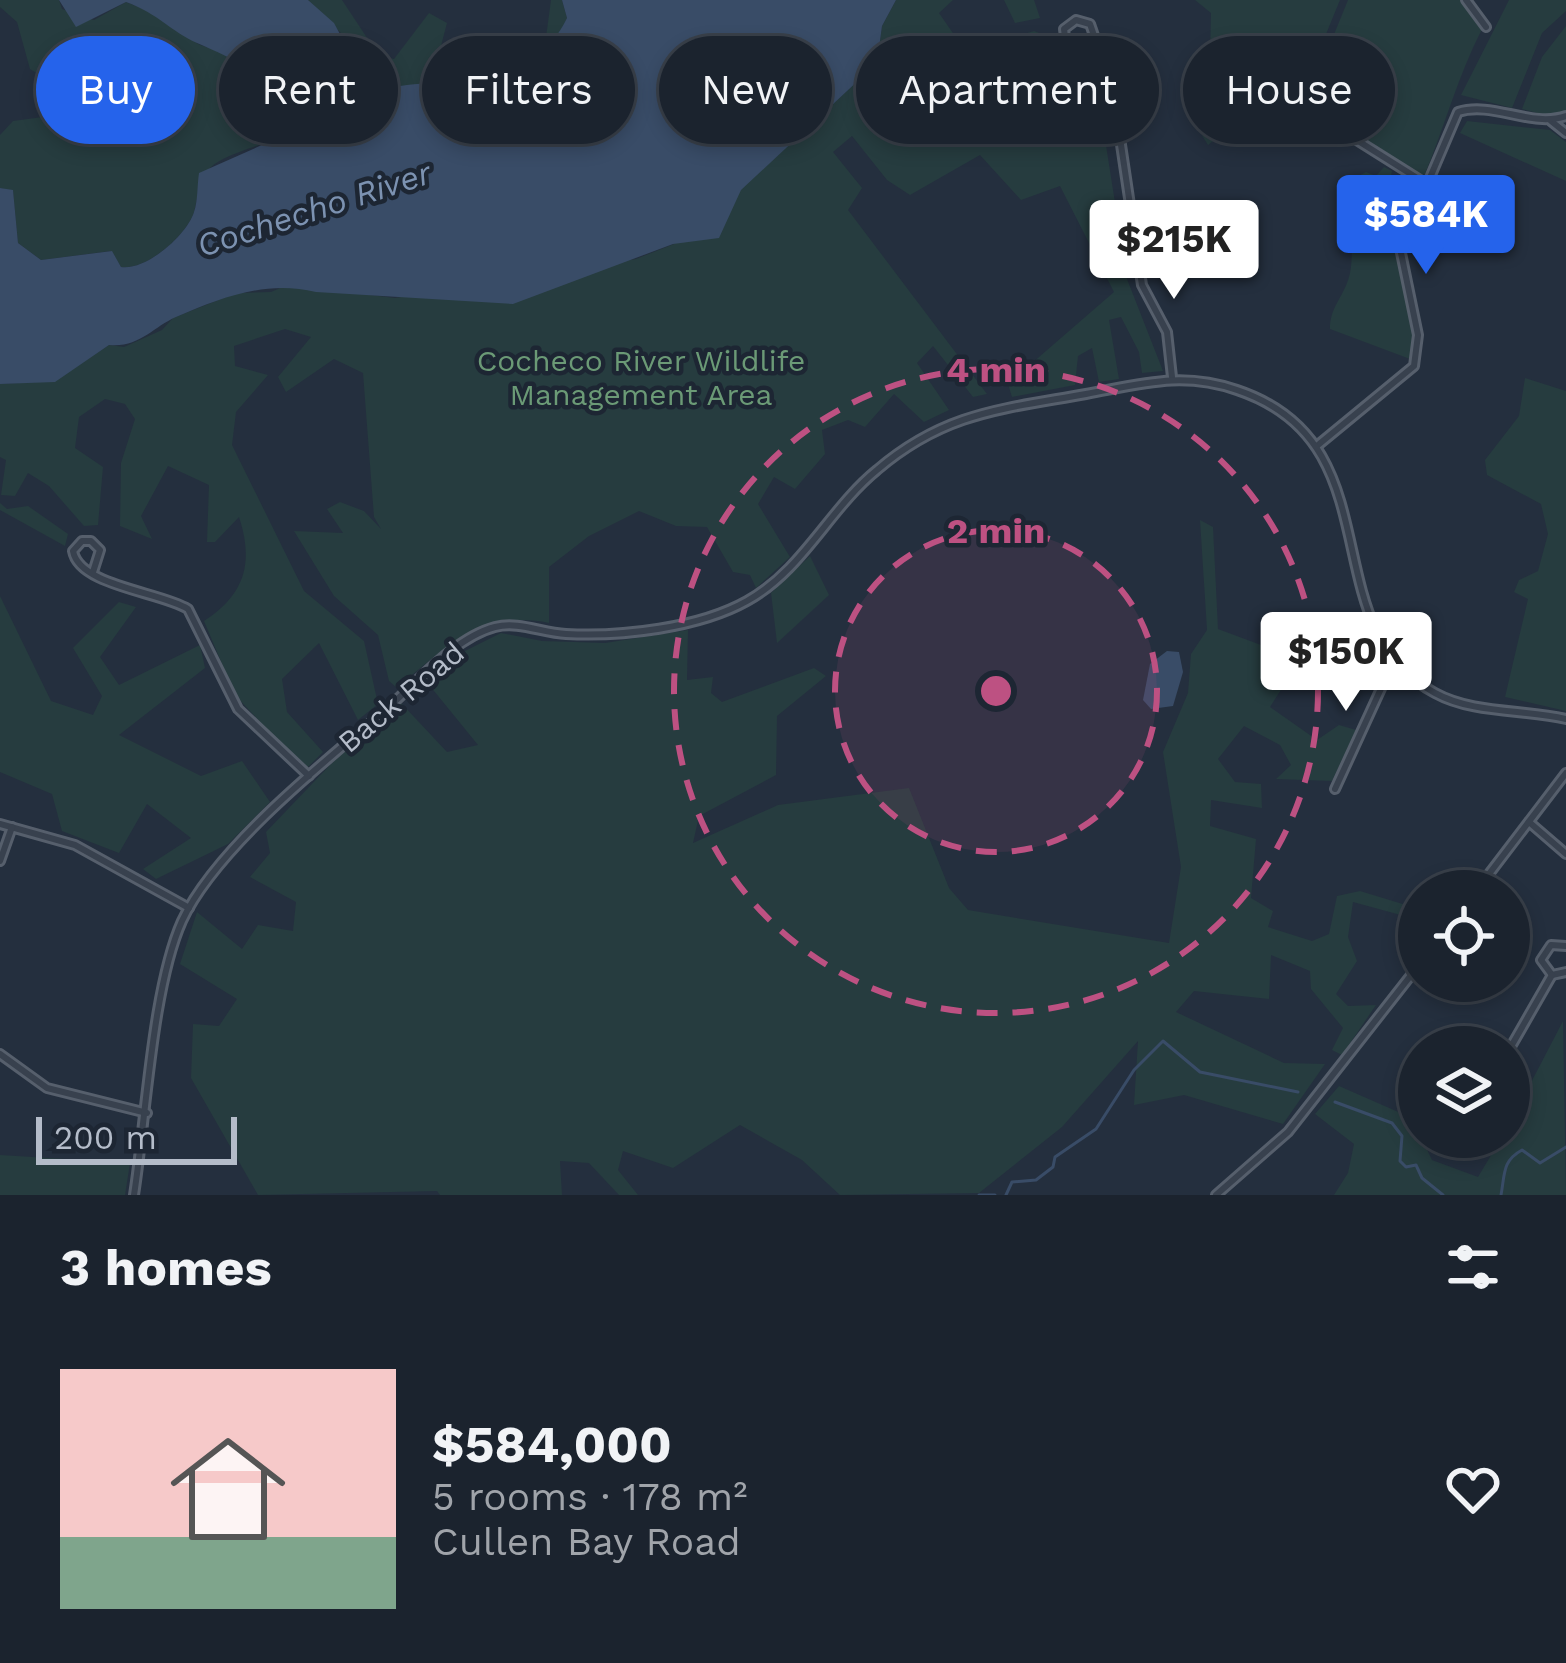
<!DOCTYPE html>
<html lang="en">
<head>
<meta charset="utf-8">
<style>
  :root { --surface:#1b232e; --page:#242b36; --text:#f1f3f6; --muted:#a0a4aa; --line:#39404a; --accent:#2563eb }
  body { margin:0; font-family:"Work Sans",sans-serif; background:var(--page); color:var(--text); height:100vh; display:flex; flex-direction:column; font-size:45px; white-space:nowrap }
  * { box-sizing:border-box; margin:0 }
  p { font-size:39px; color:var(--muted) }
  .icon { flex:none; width:66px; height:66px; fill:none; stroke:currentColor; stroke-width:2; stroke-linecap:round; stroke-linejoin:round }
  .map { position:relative; height:1195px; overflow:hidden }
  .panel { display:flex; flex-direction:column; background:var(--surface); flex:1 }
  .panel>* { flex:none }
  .top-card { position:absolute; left:36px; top:36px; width:1494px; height:108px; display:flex; gap:24px }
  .fabs { position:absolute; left:1398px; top:870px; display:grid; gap:24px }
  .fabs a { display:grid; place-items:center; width:132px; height:132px; border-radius:50%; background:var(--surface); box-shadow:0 6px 18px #0003,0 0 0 3px var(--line); font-size:60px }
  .scale { position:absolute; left:36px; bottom:30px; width:201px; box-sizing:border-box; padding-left:12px; border:6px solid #b4bcc9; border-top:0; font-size:33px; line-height:42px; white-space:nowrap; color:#b4bcc9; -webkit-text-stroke:9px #1d2633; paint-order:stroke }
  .price { position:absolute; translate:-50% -102px; padding:0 27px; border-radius:12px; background:#fff; color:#222; font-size:39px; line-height:78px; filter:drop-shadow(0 3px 6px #0008) }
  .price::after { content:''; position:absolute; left:50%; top:72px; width:36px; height:27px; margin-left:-18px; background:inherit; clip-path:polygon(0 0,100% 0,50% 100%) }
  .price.active { background:var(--accent); color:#fff }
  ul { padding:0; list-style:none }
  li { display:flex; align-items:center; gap:36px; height:300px; padding:0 60px }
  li+li { border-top:3px solid var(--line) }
  li span { display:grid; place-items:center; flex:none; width:336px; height:240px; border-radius:0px; color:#555 }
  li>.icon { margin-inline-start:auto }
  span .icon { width:144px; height:144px; fill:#fffc; stroke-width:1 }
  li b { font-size:51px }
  h2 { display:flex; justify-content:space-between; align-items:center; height:144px; padding:0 60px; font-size:51px }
  .pill { padding:0 42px; border-radius:54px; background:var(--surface); box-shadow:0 6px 18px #0003,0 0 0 3px var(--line); font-size:42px; line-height:108px }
  .pill.active { background:var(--accent); color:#fff }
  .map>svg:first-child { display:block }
</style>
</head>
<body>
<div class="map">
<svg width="1566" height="1195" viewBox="0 0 1566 1195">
  <rect width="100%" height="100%" fill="#242f3e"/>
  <g fill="#263c3f">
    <path d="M0 0H59L62 9 94 20 126 2 160 15 198 44 242 60 260 76 284 119 280 137C261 146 224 154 210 168 196 182 199 196 194 212 187 235 146 271 121 267L111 251 41 260 18 243 13 191 0 188V135L13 121 65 114 74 96 30 69 17 22 0 7Z"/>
    <path d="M308 0H342L379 56 394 59 429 13 447 23 431 84 379 90 362 75 343 35Z"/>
    <path d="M551 0H562L567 18 553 48 544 52Z"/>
    <path d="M896 0H953L939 13 966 52 1034 31 1052 38 1022 69 1029 106 1071 72 1078 110 1100 107 1127 279 1163 371 1142 373 1139 352 1121 317 1109 320 1119 379 1099 382 1092 348 1078 356 1075 385 1012 397 1008 384 1114 292 1060 186 1021 200 980 155 910 195 887 180 852 136 833 152 862 188 848 210 987 394 973 397 933 346 917 363 949 410 924 422 894 394 865 427 848 420 822 430 825 454 795 489 774 477 758 504 790 557 756 588 750 575 733 572 707 527 676 526 639 511 589 536 549 567V623C483 609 444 648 397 688L389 681 378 635 334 596 294 531 343 533 327 509 340 502 364 511 381 529 374 517 363 373 334 359 286 392 278 377 311 337 285 329 234 346 235 366 268 375 236 412 232 445 304 591 364 641 378 704 358 720 319 643 282 679 287 712 323 752 305 770 235 695 204 621C245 594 254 563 239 517L215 542H207L209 485 168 466 141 516 152 539 120 526 121 463 135 419 125 404 105 399 79 417 75 448 103 467 98 525 84 526 49 486 28 473 15 496 1 495 6 460 0 457V384L55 381 109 345 124 347 162 330 173 318 236 293 271 292 287 285 395 298 636 259 674 244 716 212 877 63 882 26Z"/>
    <path d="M1004 0H1034L1040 18 1015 23Z"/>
    <path d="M1195 0H1340L1308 78 1275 76 1262 88 1283 118 1279 123 1240 99 1222 134 1208 145 1192 119 1210 60 1211 13Z"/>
    <path d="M1348 0H1463L1482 29C1458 76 1445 125 1425 174L1420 176 1320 109 1311 91Z"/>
    <path d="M1509 0H1566V11L1542 33 1512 108 1461 95Z"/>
    <path d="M1566 26V112L1552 117 1522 109 1542 57Z"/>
    <path d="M1467 121 1550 130 1566 142V181L1460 133Z"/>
    <path d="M1384 167 1392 171 1386 204 1392 202 1403 174 1419 187 1396 255 1415 343 1410 359 1330 329C1330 309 1340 301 1347 283 1356 261 1348 236 1355 213L1348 211 1357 177 1366 172 1376 176Z"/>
    <path d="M1525 378 1566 391V711L1505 697 1528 599 1514 592 1519 580 1538 571 1548 534 1541 504 1487 475 1485 460 1519 416Z"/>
    <path d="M0 503 7 509 28 506 68 534 65 546 0 510Z"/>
    <path d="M1200 520 1213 527 1218 629 1261 645 1371 639 1388 662 1377 683 1360 675 1364 665 1318 655 1311 671 1329 679 1327 689 1284 685 1270 707 1317 740 1339 725 1356 730 1332 781 1276 779 1291 765 1280 745 1244 726 1218 759 1235 782 1261 784 1262 808 1211 800 1210 826 1256 839 1251 898 1273 911 1268 927 1312 941 1329 934 1337 896 1360 891 1419 909V920L1353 902 1348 937 1357 961 1336 994 1348 1006 1376 1005 1342 1055 1332 1050 1343 1028 1311 989 1310 971 1271 955 1269 999 1194 991 1176 1012 1284 1063 1325 1064 1283 1124 1184 1095 1134 1105 1138 1041 1062 1127 979 1193 840 1195 802 1160 740 1125 673 1168 623 1151 618 1170 638 1195H619L589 1163 560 1161 562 1195H440L437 1191 258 1195 191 1078 193 1024 219 1026 237 999 180 964 197 912 242 949 258 925 293 931 296 902 250 877 270 853 266 832 332 763 401 703 447 752 478 745 430 686 463 652 501 633 542 641 605 643 688 630 687 680 713 677 711 693 722 702 814 668 826 676 777 716 776 775 699 816 693 843 778 805 909 788 949 888 968 910 1169 943 1181 867 1163 752 1188 693 1191 654 1207 630Z"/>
    <path d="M810 556 829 595 777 643 771 593Z"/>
    <path d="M0 596 51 701 93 715 102 696 73 648 119 602 136 607 100 657 119 685 200 645 205 668 119 735 201 776 242 761 270 802 228 844 156 879 143 869 191 838 147 804 119 853 62 831 52 794 0 772Z"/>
    <path d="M1563 1021 1566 1195H1334L1348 1173 1354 1144 1315 1114 1339 1086 1412 1118 1432 1160 1478 1177 1502 1137H1509V1125Z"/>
    <path d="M0 1155 130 1163 125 1195H0Z"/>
  </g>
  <g fill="#394c67">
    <path d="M59 0H308L334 23 362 75 378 90C397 86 441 77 457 91 475 106 473 124 499 130L547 108 538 94 514 91C530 56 550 53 567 18L562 0H896L882 26 877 63 741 190 719 238 673 244 513 304 316 292C266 280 223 297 176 317 153 327 139 348 109 345L55 382 0 384V188L13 190 18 243 41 260 112 251 121 267C146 271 187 235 194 212 198 200 197 186 199 173L280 137C299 85 231 58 197 43 170 31 159 14 126 2L76 27Z"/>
    <path d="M1167 651 1179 652 1183 672 1173 706 1151 709 1143 700 1150 664Z"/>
  </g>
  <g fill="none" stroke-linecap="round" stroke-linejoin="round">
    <g stroke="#394c67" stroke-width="3">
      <path d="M1335 1102 1392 1123 1402 1136 1400 1161 1406 1167 1416 1165 1422 1178 1443 1195"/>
      <path d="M979 1195H995"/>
      <path d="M1006 1195 1012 1182 1036 1180 1053 1167 1055 1157 1096 1129 1134 1070 1163 1041 1200 1072 1298 1092"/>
      <path d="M1501 1195C1505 1174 1502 1161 1522 1150L1540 1163 1566 1147"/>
    </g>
    <g stroke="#565f6c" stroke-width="12">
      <g id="street">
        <path d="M1466 0 1486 27"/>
        <path d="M1076 20 1090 24 1098 47 1080 51 1066 45 1064 29Z"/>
        <path d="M1098 47 1117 118 1142 285 1167 332 1172 377"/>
        <path d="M1320 117 1287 113 1283 97 1293 89 1302 90 1320 117 1425 183"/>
        <path d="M1551 121 1566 133"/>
        <path d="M1138 251 1150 249"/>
        <path d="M1318 445 1414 366 1418 335 1400 248 1458 112C1493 101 1531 128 1566 116"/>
        <path d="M93 572 100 550 91 541H82L73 551C79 586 161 592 188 609L238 709 309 776"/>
        <path d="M1335 789 1395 658"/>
        <path d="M1529 822 1566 854"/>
        <path d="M0 824 75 845 189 908"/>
        <path d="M0 861 12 827"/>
        <path d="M1476 891 1566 773"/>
        <path d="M1566 946 1551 945 1541 960 1552 975 1566 972"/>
        <path d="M1509 1050 1552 975"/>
        <path d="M0 1054 47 1088 147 1113"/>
        <path d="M134 1195C146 1119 152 988 182 921 215 850 320 765 381 714 413 687 453 638 495 627 519 621 542 633 566 634 621 637 699 628 747 601 803 570 829 509 877 470 945 412 1003 409 1086 394 1141 384 1182 371 1237 390 1398 444 1309 625 1435 693 1473 714 1524 709 1566 719"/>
        <path d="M1216 1195 1288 1132 1419 965"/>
      </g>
    </g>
    <use href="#street" stroke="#38414e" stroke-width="6"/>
  </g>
  <circle cx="996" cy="691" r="161" fill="#bd5182" fill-opacity=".12"/>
  <g fill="none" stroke="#bd5182" stroke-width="6" stroke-dasharray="21 15">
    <circle cx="996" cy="691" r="161"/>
    <circle cx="996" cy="691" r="322"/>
  </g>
  <g text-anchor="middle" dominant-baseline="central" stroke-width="9" stroke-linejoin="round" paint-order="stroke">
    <g font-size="30" fill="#6b9a76" stroke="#1d2633">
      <text x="641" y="360">Cocheco River Wildlife<tspan x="641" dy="34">Management Area</tspan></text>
    </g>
    <g font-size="30" fill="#b4bcc9" stroke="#1d2633">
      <text transform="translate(401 697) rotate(-40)">Back Road</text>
    </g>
    <g font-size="33" font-style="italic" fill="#7c92b1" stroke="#1d2633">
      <text transform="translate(314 209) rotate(-18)">Cochecho River</text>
    </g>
  </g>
  <circle cx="996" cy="691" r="18" fill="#bd5182" stroke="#1d2633" stroke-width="6"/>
  <g font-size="36" text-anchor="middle" font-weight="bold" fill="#bd5182" stroke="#1d2633" stroke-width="9" stroke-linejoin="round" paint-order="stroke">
    <text x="996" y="382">4 min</text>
    <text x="996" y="543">2 min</text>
  </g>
</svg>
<div class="fabs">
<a><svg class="icon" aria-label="locate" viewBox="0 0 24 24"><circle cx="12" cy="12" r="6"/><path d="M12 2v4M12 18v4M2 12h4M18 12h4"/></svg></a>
<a><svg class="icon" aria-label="layers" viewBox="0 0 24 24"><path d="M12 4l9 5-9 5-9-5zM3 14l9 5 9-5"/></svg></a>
</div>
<div class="scale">200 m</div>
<b class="price active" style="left:1426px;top:277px">$584K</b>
<b class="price" style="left:1174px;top:302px">$215K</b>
<b class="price" style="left:1346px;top:714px">$150K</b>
<div class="top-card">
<a class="pill active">Buy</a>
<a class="pill">Rent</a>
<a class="pill">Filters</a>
<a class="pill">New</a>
<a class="pill">Apartment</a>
<a class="pill">House</a>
</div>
</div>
<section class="panel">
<h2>3 homes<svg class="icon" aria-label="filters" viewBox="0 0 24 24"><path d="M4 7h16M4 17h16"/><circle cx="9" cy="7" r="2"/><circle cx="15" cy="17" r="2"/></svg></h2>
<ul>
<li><span style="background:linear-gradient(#f6c9c9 70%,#7fa58c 0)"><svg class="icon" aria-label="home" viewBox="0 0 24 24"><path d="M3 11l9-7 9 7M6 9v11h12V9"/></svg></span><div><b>$584,000</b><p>5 rooms · 178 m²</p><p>Cullen Bay Road</p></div><svg class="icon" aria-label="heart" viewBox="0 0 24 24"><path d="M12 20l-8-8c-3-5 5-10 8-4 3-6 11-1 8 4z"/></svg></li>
</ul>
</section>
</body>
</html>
